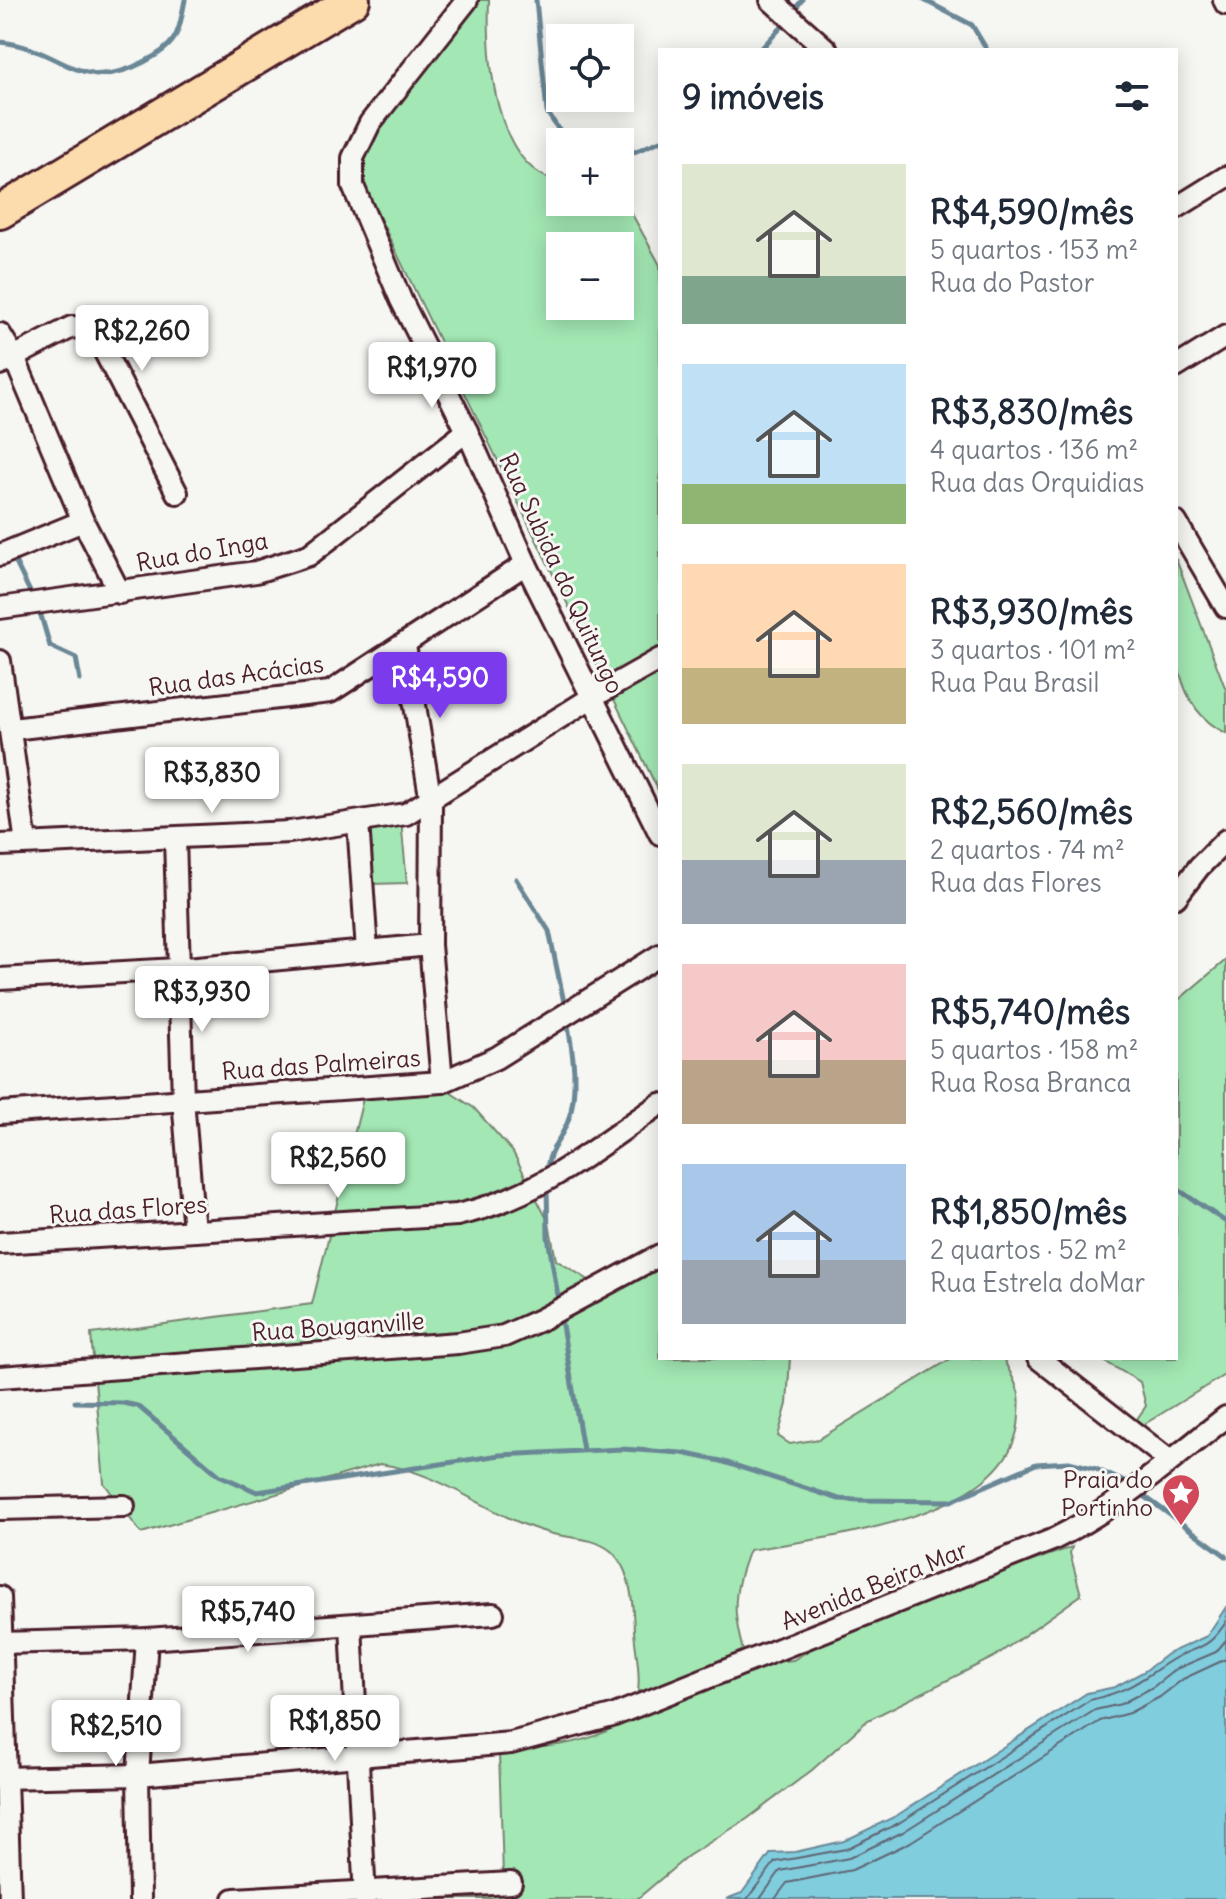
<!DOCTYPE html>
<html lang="pt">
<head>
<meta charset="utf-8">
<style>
  :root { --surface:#fff; --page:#f2f2f3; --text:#1f2937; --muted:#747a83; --accent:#7c3aed }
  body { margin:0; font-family:Delius,sans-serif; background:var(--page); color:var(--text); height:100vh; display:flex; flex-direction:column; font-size:30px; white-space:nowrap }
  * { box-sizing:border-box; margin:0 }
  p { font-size:26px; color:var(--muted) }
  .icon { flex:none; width:44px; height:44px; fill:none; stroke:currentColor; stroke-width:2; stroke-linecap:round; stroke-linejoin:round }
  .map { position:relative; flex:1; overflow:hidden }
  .side { position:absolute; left:658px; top:48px; width:520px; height:1312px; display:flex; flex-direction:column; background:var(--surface); border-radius:0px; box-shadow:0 4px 20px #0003 }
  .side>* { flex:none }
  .controls { position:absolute; left:546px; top:24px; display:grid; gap:16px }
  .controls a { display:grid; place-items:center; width:88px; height:88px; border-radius:0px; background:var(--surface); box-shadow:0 4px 20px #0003; font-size:40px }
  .price { position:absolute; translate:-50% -68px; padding:0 18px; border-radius:8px; background:#fff; color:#222; font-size:26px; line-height:52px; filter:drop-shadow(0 2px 4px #0008) }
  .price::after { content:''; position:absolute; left:50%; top:48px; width:24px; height:18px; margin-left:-12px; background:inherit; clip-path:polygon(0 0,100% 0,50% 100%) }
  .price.current { background:var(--accent); color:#fff }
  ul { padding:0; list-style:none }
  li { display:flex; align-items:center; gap:24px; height:200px; padding:0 24px }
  li span { display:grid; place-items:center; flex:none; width:224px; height:160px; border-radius:0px; color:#555 }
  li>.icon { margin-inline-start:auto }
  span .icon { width:96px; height:96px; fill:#fffc; stroke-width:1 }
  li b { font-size:34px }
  h2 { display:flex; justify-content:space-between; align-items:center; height:96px; padding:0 24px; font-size:34px }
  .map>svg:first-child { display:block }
</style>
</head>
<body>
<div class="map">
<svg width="1226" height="1899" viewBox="0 0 1226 1899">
  <rect width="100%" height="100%" fill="#f6f6f2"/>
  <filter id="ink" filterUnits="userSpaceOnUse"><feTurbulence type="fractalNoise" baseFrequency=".0125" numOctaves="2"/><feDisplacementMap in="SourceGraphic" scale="16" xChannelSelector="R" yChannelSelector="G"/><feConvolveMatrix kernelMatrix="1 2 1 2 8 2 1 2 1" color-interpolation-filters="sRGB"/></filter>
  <g filter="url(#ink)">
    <g fill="#a3e8b4" stroke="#768470" stroke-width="2" fill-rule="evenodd">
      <path d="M477 0H489C487 57 493 167 560 182V202L620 201 627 205 660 265V794L350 157ZM560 246H620V306H560Z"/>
      <path d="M1176 559 1226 690V733C1162 703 1176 617 1176 559Z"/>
      <path d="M401 820 407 883 371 884 365 823Z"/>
      <path d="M1226 960V1374L1125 1436 1146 1406 1140 1382 1099 1358H1176V1002Z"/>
      <path d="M366 1087 445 1089 474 1108 513 1152 549 1223 556 1260 597 1285 636 1280 660 1250V1358H790L787 1404 778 1436 790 1444 819 1439 952 1358H1003C1008 1369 1015 1380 1018 1391 1021 1398 1019 1408 1019 1416 1015 1519 826 1537 749 1550 730 1597 733 1618 747 1665L793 1660 853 1624 1072 1547 1070 1553 1081 1595 994 1657 868 1720 812 1770 747 1819 688 1856 637 1899H426L425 1886 503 1876 499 1752C544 1745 628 1748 638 1691 641 1672 635 1650 634 1630 633 1605 632 1570 611 1551 593 1537 574 1539 553 1534 491 1519 445 1472 380 1464L141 1533 104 1483 91 1334 312 1304Z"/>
    </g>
    <path fill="#80cdde" stroke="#6a8796" stroke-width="2" d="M1226 1607V1899H726L742 1893 771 1853 795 1852 844 1841 896 1816 1087 1693 1115 1687 1145 1671 1167 1654 1207 1636Z"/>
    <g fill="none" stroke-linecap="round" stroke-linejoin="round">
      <g stroke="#606573" stroke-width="2">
        <path d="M747 1899 775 1862 846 1849 899 1823 1090 1700C1131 1690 1137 1682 1170 1661 1197 1644 1206 1653 1226 1622"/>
        <path d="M760 1899 780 1871 849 1858 903 1832 1095 1710 1121 1704 1153 1687 1176 1669 1216 1652 1226 1640"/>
        <path d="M775 1899 787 1883 852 1870 909 1843 1100 1721 1129 1713 1160 1697 1183 1679 1226 1659"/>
      </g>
      <g stroke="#6a8796" stroke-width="5">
        <path d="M536 0 547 112 567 142"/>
        <path d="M924 0 972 25 987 50"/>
        <path d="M793 12 802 0"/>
        <path d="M0 42C63 48 79 96 144 62 177 45 178 36 185 0"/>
        <path d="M760 50 788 20"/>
        <path d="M620 158 660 141"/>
        <path d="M12 555 34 600"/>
        <path d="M39 609 50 646 76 658 80 680"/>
        <path d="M516 879 549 931 565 1007"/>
        <path d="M547 1172C547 1151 561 1140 568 1121 579 1091 573 1051 567 1021"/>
        <path d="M547 1186 548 1237 559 1303"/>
        <path d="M1176 1188 1226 1222"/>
        <path d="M560 1313 583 1450"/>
        <path d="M75 1402 123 1403 138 1406 219 1475 257 1492 500 1455 622 1449 682 1453 721 1461 839 1499 860 1500 951 1501 1036 1464 1069 1462 1096 1469 1129 1484"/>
        <path d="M1140 1493 1226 1556"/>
      </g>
      <g stroke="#4a1f2b" stroke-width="26">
        <g id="minor">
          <path d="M467 0 370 123 353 158V186L401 300 467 431 526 564 660 834"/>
          <path d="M771 0 827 50"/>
          <path d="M1224 0 1226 4"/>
          <path d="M1176 208 1226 177"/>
          <path d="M0 334 14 357 83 521 120 593"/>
          <path d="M0 364 72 327 93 329 177 493"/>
          <path d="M1176 367 1226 336"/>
          <path d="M1176 522 1226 607"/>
          <path d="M0 555 83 521"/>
          <path d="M0 608 256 572 309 555 467 431"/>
          <path d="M405 645 431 802 430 945 442 1082"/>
          <path d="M0 661 26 843"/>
          <path d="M12 729 330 692 526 564"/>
          <path d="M358 822 367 951"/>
          <path d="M175 839 183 1099 194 1231"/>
          <path d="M0 845 290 832 406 814 591 698 660 659"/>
          <path d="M1176 897 1199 867 1226 840"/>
          <path d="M0 979 177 969 430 945"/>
          <path d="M0 1113 442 1082 496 1058 660 955"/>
          <path d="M0 1243 457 1215C537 1198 594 1149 660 1104"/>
          <path d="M1038 1358 1170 1461"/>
          <path d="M0 1377 458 1343 504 1336 540 1320 660 1255"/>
          <path d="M0 1509 124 1506"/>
          <path d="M0 1597 10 1899"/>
          <path d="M351 1625 365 1899"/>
          <path d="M0 1643 147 1639 493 1614"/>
          <path d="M0 1778 138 1775 511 1743 612 1716 1052 1540C1117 1508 1170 1461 1226 1417"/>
          <path d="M140 1899 138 1775 147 1639"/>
          <path d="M234 1899 511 1883"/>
        </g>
      </g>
      <g stroke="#4a1f2b" stroke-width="38">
        <path id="primary" d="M0 212 353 0"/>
      </g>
      <use href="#minor" stroke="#f6f6f2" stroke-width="20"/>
      <use href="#primary" stroke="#fcdcac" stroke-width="32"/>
    </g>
  </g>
  <defs>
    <g id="sight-pin" transform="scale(2)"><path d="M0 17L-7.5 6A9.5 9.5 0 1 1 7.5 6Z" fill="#d1495b" stroke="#f6f6f2"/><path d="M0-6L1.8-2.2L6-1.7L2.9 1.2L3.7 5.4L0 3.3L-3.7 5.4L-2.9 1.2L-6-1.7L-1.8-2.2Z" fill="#fff"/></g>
  </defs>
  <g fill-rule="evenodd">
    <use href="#sight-pin" x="1181" y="1493"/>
  </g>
  <g text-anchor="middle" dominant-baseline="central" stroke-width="6" stroke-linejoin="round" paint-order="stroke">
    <g font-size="24" fill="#4a1f2b" stroke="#f6f6f2">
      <text transform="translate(202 551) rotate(-10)">Rua do Inga</text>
      <text transform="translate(562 573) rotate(65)">Rua Subida do Quitungo</text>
      <text transform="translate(236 675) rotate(-8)">Rua das Acácias</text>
      <text transform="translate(321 1064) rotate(-4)">Rua das Palmeiras</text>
      <text transform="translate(128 1209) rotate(-4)">Rua das Flores</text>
      <text transform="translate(338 1326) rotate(-4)">Rua Bouganville</text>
      <text transform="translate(874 1585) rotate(-22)">Avenida Beira Mar</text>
    </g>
    <g font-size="24" fill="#4a1f2b" stroke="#f6f6f2" text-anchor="end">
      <text x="1153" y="1479">Praia do<tspan x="1153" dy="28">Portinho</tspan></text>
    </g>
  </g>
</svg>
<div class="controls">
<a><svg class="icon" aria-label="locate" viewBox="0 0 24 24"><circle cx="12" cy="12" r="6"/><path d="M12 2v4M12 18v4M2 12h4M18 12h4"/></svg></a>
<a>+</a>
<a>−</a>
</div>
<b class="price" style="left:142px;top:373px">R$2,260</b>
<b class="price" style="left:432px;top:410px">R$1,970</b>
<b class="price current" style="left:440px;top:720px">R$4,590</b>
<b class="price" style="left:212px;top:815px">R$3,830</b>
<b class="price" style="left:202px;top:1034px">R$3,930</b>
<b class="price" style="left:338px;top:1200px">R$2,560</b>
<b class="price" style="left:248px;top:1654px">R$5,740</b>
<b class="price" style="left:335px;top:1763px">R$1,850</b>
<b class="price" style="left:116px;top:1768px">R$2,510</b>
<section class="side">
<h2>9 imóveis<svg class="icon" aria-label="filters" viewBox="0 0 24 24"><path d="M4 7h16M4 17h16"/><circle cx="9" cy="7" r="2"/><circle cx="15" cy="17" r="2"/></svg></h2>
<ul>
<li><span style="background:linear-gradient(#dfe7d0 70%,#7fa58c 0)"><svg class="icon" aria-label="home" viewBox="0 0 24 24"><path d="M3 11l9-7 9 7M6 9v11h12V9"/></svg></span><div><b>R$4,590/mês</b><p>5 quartos · 153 m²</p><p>Rua do Pastor</p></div></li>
<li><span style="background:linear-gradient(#bfe0f5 75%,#8fb573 0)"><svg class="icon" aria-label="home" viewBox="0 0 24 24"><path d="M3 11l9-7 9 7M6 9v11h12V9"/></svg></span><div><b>R$3,830/mês</b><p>4 quartos · 136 m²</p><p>Rua das Orquidias</p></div></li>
<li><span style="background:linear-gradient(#ffd9b3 65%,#c2b280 0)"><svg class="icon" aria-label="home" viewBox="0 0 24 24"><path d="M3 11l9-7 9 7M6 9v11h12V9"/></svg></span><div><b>R$3,930/mês</b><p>3 quartos · 101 m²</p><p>Rua Pau Brasil</p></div></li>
<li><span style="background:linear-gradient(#dfe7d0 60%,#9aa5b1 0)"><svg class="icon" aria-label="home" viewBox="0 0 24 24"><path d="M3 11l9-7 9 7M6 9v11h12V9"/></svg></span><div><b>R$2,560/mês</b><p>2 quartos · 74 m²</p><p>Rua das Flores</p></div></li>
<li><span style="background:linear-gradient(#f6c9c9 60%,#b9a48a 0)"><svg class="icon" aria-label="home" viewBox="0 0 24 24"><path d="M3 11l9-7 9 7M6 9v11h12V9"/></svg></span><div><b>R$5,740/mês</b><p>5 quartos · 158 m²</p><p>Rua Rosa Branca</p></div></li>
<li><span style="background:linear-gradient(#a9c7e8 60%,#9aa5b1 0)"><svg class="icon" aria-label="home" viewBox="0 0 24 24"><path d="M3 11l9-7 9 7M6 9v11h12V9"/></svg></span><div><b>R$1,850/mês</b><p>2 quartos · 52 m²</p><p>Rua Estrela doMar</p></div></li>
</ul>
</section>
</div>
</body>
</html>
